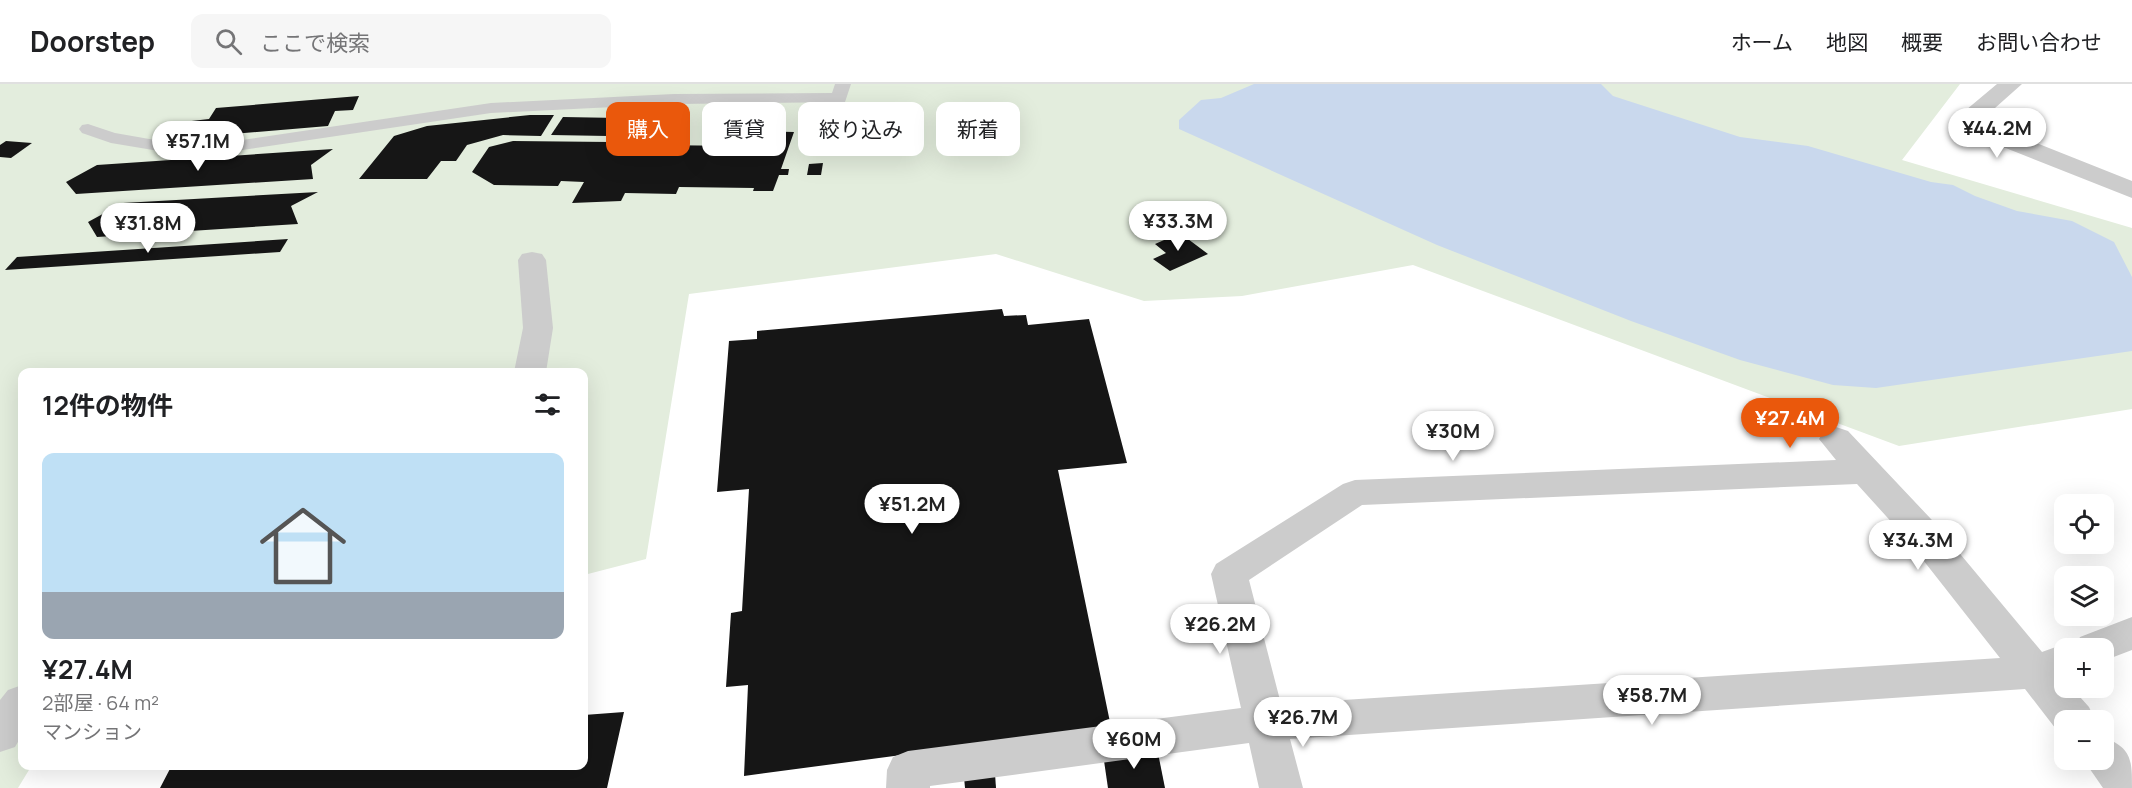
<!DOCTYPE html>
<html lang="ja">
<head>
<meta charset="utf-8">
<style>
  :root { --surface:#fff; --page:#f6f6f6; --text:#202124; --muted:#757577; --line:#e0e0e0; --accent:#ea580c }
  body { margin:0; font-family:Manrope,"Noto Sans JP",sans-serif; background:var(--page); color:var(--text); height:100vh; display:flex; flex-direction:column; font-size:22px; white-space:nowrap }
  * { box-sizing:border-box; margin:0 }
  p { font-size:20px; color:var(--muted) }
  .icon { flex:none; width:33px; height:33px; fill:none; stroke:currentColor; stroke-width:2; stroke-linecap:round; stroke-linejoin:round }
  .map { position:relative; flex:1; overflow:hidden }
  .panel { position:absolute; left:18px; top:284px; width:570px; height:402px; display:flex; flex-direction:column; background:var(--surface); border-radius:12px; box-shadow:0 6px 24px #0002 }
  .panel>* { flex:none }
  .top-card { position:absolute; left:606px; top:18px; width:570px; height:54px; display:flex; gap:12px }
  .controls { position:absolute; left:2054px; top:410px; display:grid; gap:12px }
  .controls a { display:grid; place-items:center; width:60px; height:60px; border-radius:12px; background:var(--surface); box-shadow:0 6px 24px #0002; font-size:30px }
  .price { position:absolute; translate:-50% -51px; padding:0 14px; border-radius:21px; background:#fff; color:#222; font-size:20px; line-height:39px; filter:drop-shadow(0 2px 3px #0008) }
  .price::after { content:''; position:absolute; left:50%; top:36px; width:18px; height:14px; margin-left:-9px; background:inherit; clip-path:polygon(0 0,100% 0,50% 100%) }
  .price.on { background:var(--accent); color:#fff }
  ul { padding:0; list-style:none }
  li { display:grid; align-content:center; gap:12px; height:318px; padding:0 24px }
  li span { display:grid; place-items:center; height:186px; border-radius:12px; color:#555 }
  li>.icon { margin-inline-start:auto }
  span .icon { width:108px; height:108px; fill:#fffc; stroke-width:1 }
  li b { font-size:26px }
  h2 { display:flex; justify-content:space-between; align-items:center; height:72px; padding:0 24px; font-size:26px }
  .chip { padding:0 21px; border-radius:12px; background:var(--surface); box-shadow:0 6px 24px #0002; font-size:21px; line-height:54px }
  .chip.on { background:var(--accent); color:#fff }
  header { display:flex; align-items:center; gap:36px; box-sizing:border-box; height:84px; padding:0 30px; background:var(--surface); border-bottom:2px solid var(--line) }
  header strong { font-size:28px }
  nav { display:flex; gap:33px; margin-inline-start:auto; font-size:21px }
  .search { width:420px; height:54px; background:var(--page); display:flex; align-items:center; gap:15px; box-sizing:border-box; padding:0 21px; border-radius:12px; color:var(--muted); font-size:22px }
  .map>svg:first-child { display:block }
</style>
</head>
<body>
<header>
<strong>Doorstep</strong>
<div class="search"><svg class="icon" aria-label="search" viewBox="0 0 24 24"><circle cx="10" cy="10" r="6"/><path d="M15 15l6 6"/></svg>ここで検索</div>
<nav><a>ホーム</a><a>地図</a><a>概要</a><a>お問い合わせ</a></nav>
</header>
<div class="map">
<svg width="2132" height="704" viewBox="0 0 2132 704">
  <rect width="100%" height="100%" fill="#fff"/>
  <path fill="#e3eddd" d="M0 0H1960L1902 76 2132 144V325L1899 362 1413 181 1242 212 1144 217 996 170 689 210 646 475 584 491V288H22V681H32L18 704H0Z"/>
  <path fill="#c9d8ed" d="M1254 0H1601L1613 12 1740 53 1808 62 1931 98 1953 101 1975 112 2017 127 2072 137 2114 158 2132 193V267L1876 304 1833 301 1740 276 1631 237 1437 161 1179 45V36L1201 16 1221 14Z"/>
  <g fill="#161616">
    <path d="M359 12 353 26 335 27 328 42 197 53 195 56 169 58 183 38 209 35 216 24Z"/>
    <path d="M530 31H554L541 52 503 51 467 61 456 77H441L427 95H359L394 52 427 42Z"/>
    <path d="M563 33 619 34 608 52 551 51Z"/>
    <path d="M751 47 794 48 781 85H789L788 91H779L773 107H753L754 104 679 103 676 110 625 109 621 117 572 119 584 98 561 97 558 102 494 101 472 88 489 63 513 57 610 58 615 49 658 50 652 61 745 62Z"/>
    <path d="M6 57 32 59 11 74 0 73V61Z"/>
    <path d="M333 65 311 81 313 95 76 110 66 98 97 81Z"/>
    <path d="M823 79 821 91H807L809 80Z"/>
    <path d="M318 108 291 122 298 140 97 153 88 138 123 119Z"/>
    <path d="M1180 149 1208 170 1170 187 1153 175 1166 169 1155 160Z"/>
    <path d="M288 155 280 168 5 186 17 173Z"/>
    <path d="M1002 225 1004 232 1026 231 1028 241 1089 235 1127 379 1058 386 1111 643 744 692 748 601 726 603 731 529 742 527 749 405 717 408 729 257 757 255V247Z"/>
    <path d="M624 628 607 704H160L172 681H584V631Z"/>
    <path d="M1157 664 1165 704H1108L1103 670Z"/>
    <path d="M995 690 996 704H965L964 693Z"/>
  </g>
  <g fill="none" stroke-linecap="round" stroke-linejoin="round">
    <path fill="#ccc" fill-rule="evenodd" d="M835 0H851L845 18 674 20 491 29 195 73 111 59 82 49 79 45 82 41 88 40 115 49 195 63 491 19 674 10 832 9Z"/>
    <g fill="#ccc" fill-rule="evenodd">
      <path d="M1997 0H2022L1986 32 1996 43 2132 97V114L1978 53 1960 31Z"/>
      <path d="M532 168 542 170 546 176 553 244 546 288H514L523 244 518 176 522 170Z"/>
      <path d="M1836 343 1848 347 1931 435 2042 568 2064 560 2075 563 2080 553 2132 533V566L2103 577V564H2064V603H2071L2089 623 2095 636H2064V650L2059 649 2025 605 1290 655 1303 704H1259L1249 659 930 702V704H886L887 686 893 673 908 667 1241 624 1211 490 1216 480 1343 400 1355 396 1836 376 1819 355 1824 347ZM1857 400 1905 453 2000 574 1281 620 1249 496 1362 421Z"/>
      <path d="M22 601V651L15 663 0 668V616L8 606Z"/>
      <path d="M2103 653C2132 664 2132 676 2132 704H2103L2083 675H2103Z"/>
    </g>
  </g>
</svg>
<div class="controls">
<a><svg class="icon" aria-label="locate" viewBox="0 0 24 24"><circle cx="12" cy="12" r="6"/><path d="M12 2v4M12 18v4M2 12h4M18 12h4"/></svg></a>
<a><svg class="icon" aria-label="layers" viewBox="0 0 24 24"><path d="M12 4l9 5-9 5-9-5zM3 14l9 5 9-5"/></svg></a>
<a>+</a>
<a>−</a>
</div>
<b class="price" style="left:1997px;top:75px">¥44.2M</b>
<b class="price" style="left:198px;top:88px">¥57.1M</b>
<b class="price" style="left:1178px;top:168px">¥33.3M</b>
<b class="price" style="left:148px;top:170px">¥31.8M</b>
<b class="price on" style="left:1790px;top:365px">¥27.4M</b>
<b class="price" style="left:1453px;top:378px">¥30M</b>
<b class="price" style="left:912px;top:451px">¥51.2M</b>
<b class="price" style="left:1918px;top:487px">¥34.3M</b>
<b class="price" style="left:1220px;top:571px">¥26.2M</b>
<b class="price" style="left:1652px;top:642px">¥58.7M</b>
<b class="price" style="left:1303px;top:664px">¥26.7M</b>
<b class="price" style="left:1134px;top:686px">¥60M</b>
<div class="top-card">
<a class="chip on">購入</a>
<a class="chip">賃貸</a>
<a class="chip">絞り込み</a>
<a class="chip">新着</a>
</div>
<section class="panel">
<h2>12件の物件<svg class="icon" aria-label="filters" viewBox="0 0 24 24"><path d="M4 7h16M4 17h16"/><circle cx="9" cy="7" r="2"/><circle cx="15" cy="17" r="2"/></svg></h2>
<ul>
<li><span style="background:linear-gradient(#bfe0f5 75%,#9aa5b1 0)"><svg class="icon" aria-label="home" viewBox="0 0 24 24"><path d="M3 11l9-7 9 7M6 9v11h12V9"/></svg></span><div><b>¥27.4M</b><p>2部屋 · 64 m²</p><p>マンション</p></div></li>
</ul>
</section>
</div>
</body>
</html>
